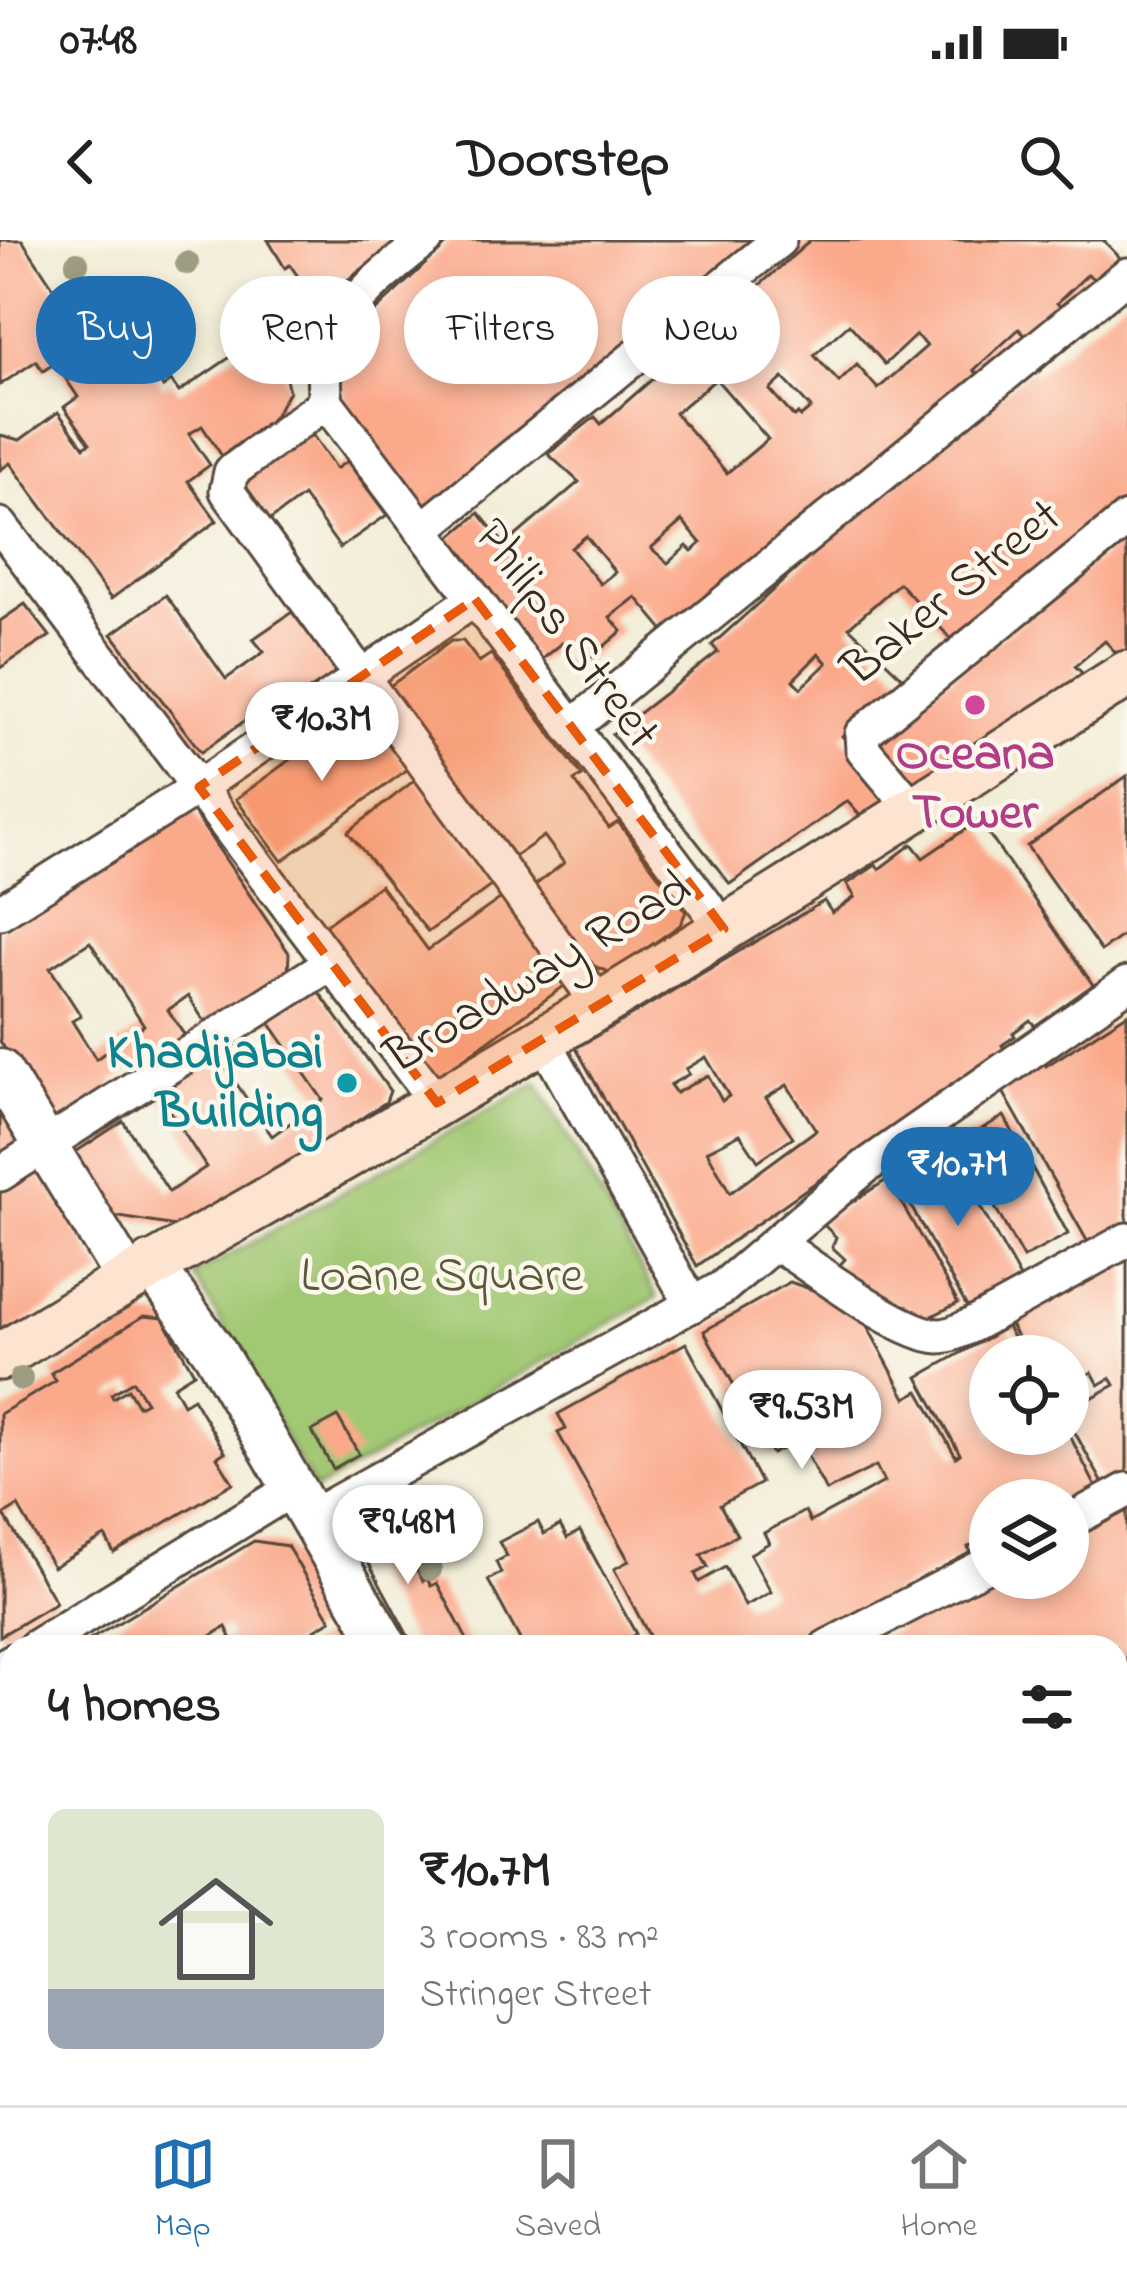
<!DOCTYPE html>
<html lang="en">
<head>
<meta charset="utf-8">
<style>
  :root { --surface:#fff; --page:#f6f6f6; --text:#222; --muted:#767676; --line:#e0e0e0; --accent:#1f6fb2 }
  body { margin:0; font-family:"Indie Flower",sans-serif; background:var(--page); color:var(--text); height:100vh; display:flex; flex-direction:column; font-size:45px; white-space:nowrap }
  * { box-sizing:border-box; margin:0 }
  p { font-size:39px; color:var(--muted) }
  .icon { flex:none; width:66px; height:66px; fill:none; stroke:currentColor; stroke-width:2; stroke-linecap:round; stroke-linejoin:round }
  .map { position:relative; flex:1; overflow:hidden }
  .sheet { position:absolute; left:0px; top:1395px; width:1128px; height:471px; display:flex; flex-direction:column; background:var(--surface); border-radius:36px 36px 0 0; box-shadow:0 6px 18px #0003 }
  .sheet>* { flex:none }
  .guide { position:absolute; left:36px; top:36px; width:1056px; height:108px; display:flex; gap:24px }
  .fabs { position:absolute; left:969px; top:1095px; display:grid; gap:24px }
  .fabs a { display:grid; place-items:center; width:120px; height:120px; border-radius:50%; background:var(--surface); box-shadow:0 6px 18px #0003; font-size:60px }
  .price { position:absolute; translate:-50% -102px; padding:0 27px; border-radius:42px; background:#fff; color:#222; font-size:39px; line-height:78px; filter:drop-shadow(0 3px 6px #0008) }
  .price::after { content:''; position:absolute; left:50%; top:72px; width:36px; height:27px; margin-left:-18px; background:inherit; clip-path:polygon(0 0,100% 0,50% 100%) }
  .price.active { background:var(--accent); color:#fff }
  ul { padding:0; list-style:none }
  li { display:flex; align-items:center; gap:36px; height:300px; padding:0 48px }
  li span { display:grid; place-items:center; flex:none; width:336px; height:240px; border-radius:18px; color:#555 }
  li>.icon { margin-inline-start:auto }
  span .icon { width:144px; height:144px; fill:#fffc; stroke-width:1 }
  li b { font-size:51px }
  h2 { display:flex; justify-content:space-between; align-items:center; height:144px; padding:0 48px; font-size:51px }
  .pill { padding:0 42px; border-radius:54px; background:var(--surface); box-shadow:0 6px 18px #0003; font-size:42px; line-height:108px }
  .pill.active { background:var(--accent); color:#fff }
  .status { display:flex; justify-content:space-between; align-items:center; height:84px; padding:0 60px; background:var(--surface); direction:ltr }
  .status svg { height:33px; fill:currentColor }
  header { display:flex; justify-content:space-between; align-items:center; height:156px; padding:0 48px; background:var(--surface); font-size:54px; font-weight:800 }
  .menu { display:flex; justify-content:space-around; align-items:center; height:168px; border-top:3px solid var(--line); background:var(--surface); font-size:33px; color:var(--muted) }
  .menu a { display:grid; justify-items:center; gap:6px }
  .menu .active { color:var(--accent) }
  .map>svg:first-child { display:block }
</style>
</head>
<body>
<div class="status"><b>07:48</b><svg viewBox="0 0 49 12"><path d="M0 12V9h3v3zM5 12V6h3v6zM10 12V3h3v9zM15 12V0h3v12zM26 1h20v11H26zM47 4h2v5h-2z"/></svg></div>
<header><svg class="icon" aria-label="back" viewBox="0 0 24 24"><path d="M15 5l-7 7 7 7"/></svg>Doorstep<svg class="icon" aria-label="search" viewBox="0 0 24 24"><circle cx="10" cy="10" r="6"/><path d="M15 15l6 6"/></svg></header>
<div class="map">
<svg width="1127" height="1865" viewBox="0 0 1127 1865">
  <rect width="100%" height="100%" fill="#fbf7ec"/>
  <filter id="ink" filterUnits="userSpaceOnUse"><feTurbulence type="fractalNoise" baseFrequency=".00833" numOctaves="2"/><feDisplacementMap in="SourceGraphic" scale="24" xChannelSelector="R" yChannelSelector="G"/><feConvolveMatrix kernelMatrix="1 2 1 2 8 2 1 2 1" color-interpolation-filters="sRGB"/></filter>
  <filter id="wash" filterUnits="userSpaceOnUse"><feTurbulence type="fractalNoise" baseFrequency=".004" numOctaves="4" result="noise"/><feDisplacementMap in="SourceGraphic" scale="48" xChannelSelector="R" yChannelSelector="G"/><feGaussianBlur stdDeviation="2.7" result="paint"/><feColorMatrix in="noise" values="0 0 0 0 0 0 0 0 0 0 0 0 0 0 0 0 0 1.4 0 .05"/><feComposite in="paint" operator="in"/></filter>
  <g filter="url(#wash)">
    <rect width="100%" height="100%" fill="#f2edd7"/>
    <path fill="#a1c873" stroke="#6e7948" stroke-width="3" d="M537 843 657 1057 315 1250 194 1035Z"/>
    <g id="blocks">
      <g fill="#fba98b" fill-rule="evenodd">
        <path d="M0 0H22L89 101 123 78 135 95 146 96 157 111 136 125 150 126 163 147 171 141 179 152 257 99 242 79 299 38 290 25 285 28 268 0H400L262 105 285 135 289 151 273 178 222 216 202 186 189 194 210 225 188 241 217 281 111 359 10 223 0 230V195L20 200 58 172 84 207 90 203 64 167 78 157 55 123 43 131 36 121 0 145Z"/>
        <path d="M451 0H764L423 274 344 160 340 136 342 102Z"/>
        <path d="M811 0H1103L1124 22 1099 45 1088 34 1057 63 1063 69 1029 100 1019 89 974 130 982 138 666 393 636 357 610 377 622 391 581 426 562 403 537 424 447 300 479 273 505 305 579 242 548 214 595 177 601 184ZM849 84 885 124 916 95 927 106 878 149 857 125 839 142 814 115ZM783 138 811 168 800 177 798 174 794 177 770 150ZM716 139 768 199 727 233 675 173ZM682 281 701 303 692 311 687 306 668 323 651 308ZM586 296 615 332 600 344 571 308Z"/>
        <path d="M1127 56V265L954 402 899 343 849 387 905 440 842 496 892 556 863 579 847 561 730 644 612 494 718 412 712 405 851 280 1031 129 1036 134ZM819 414 827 423 801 448 793 440Z"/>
        <path d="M309 190 336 229 347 221 387 275 340 308 303 256 269 281 239 240Z"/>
        <path d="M1127 297V409L1119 416 1105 401 1075 426 1082 433 1049 460 1046 457 1011 486 909 554 867 504Z"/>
        <path d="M166 355 226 439 264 412 253 399 292 372 335 429 331 439 300 460 297 456 258 483 253 475 201 512 112 394Z"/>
        <path d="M25 364 50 396 0 428V381Z"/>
        <path d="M451 401H463L479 422 491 414 582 536 574 541 609 588 618 582 686 672 680 685 611 733 589 724 534 646 564 623 544 596 509 621 389 452 390 446Z"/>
        <path d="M362 467 408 529 282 621 236 559Z"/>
        <path d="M1127 536V692L1101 711 1027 606Z"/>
        <path d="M416 539 495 643 428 692 348 592Z"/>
        <path d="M190 567 289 713 288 734 208 787 188 756 168 770 187 799 163 816 159 811 112 842 116 849 56 887 0 801V690ZM90 702 144 785 96 819 72 781 81 776 50 728Z"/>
        <path d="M979 580 1093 745 1035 786 1030 780 1013 793 1015 796 1002 805 1005 809 697 1026 576 808 824 661 832 673 855 657 847 644 876 625 879 629 912 604 923 618ZM706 817 729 856 722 861 708 835 676 853 670 845 689 834 686 829ZM787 845 816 890 730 953 707 911 740 894 758 921 793 897 766 858Z"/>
        <path d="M380 645 428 710 504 656 567 744 437 838 324 686Z"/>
        <path d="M316 748 390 851 386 862 194 989 113 976 74 913 123 881 169 952 206 927 158 853 217 815 272 896 323 860 266 778Z"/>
        <path d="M1127 774V986L1090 1006 1001 848 1044 823 1046 826Z"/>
        <path d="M0 869 23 906 0 920Z"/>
        <path d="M1004 876 1068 994 1023 1018 959 902Z"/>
        <path d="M945 904 1024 1045 971 1074 893 934Z"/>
        <path d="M38 927 103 1034 0 1098V949Z"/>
        <path d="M888 939 958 1063 926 1079 873 1055 838 1027 845 1019 832 1007 836 997 821 982Z"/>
        <path d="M1127 1018V1238L1106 1249 1068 1180V1171L1115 1145 1111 1138 1099 1145 1092 1132 1068 1146V1116H1028L1009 1083Z"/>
        <path d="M790 1042 856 1065 906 1158 919 1151 956 1217 960 1214 918 1137 1007 1087 1024 1116H990V1194H1069L1099 1253 1068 1269V1260H990V1296L968 1307 971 1312 795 1407H655L614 1329 629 1321 558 1193 566 1189 558 1174 686 1103 761 1243 720 1265 737 1295 701 1315 708 1327 695 1334 699 1342 725 1327 745 1366 771 1352 750 1314 769 1303 764 1293 805 1271 810 1282 884 1242 876 1226 826 1251 799 1200 772 1214 704 1091Z"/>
        <path d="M144 1076 163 1078 194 1133 173 1146 183 1164 193 1158 225 1212 217 1217 233 1243 114 1313 105 1296 53 1327 18 1266 4 1275 56 1363 0 1396V1174L56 1141 51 1133ZM133 1141 146 1162 138 1166 128 1149 113 1158 111 1154Z"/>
        <path d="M338 1177 359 1214 333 1229 312 1191Z"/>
        <path d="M1127 1265V1468L1116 1474V1407H866L900 1388 898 1385 990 1338H1068V1293Z"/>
        <path d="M384 1270 423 1341 427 1339 431 1346 437 1343 471 1407H414L350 1288Z"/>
        <path d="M538 1282 544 1294 560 1285 567 1298 580 1291 636 1394 612 1407H524L488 1340 501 1333 496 1322 507 1316 499 1302Z"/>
        <path d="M254 1301 287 1306 331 1380 287 1407H226L223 1402 231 1397 226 1387 193 1407H78Z"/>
        <path d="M333 1391 342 1407H307Z"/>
        <path d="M0 1491 12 1510V1649L0 1630Z"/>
        <path d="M1127 1503V1734L1116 1740V1628L1119 1626 1116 1621V1509Z"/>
        <path d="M12 1696V1783L0 1791V1704Z"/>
        <path d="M1127 1760V1847L1116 1853V1766Z"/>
        <path d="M12 1812V1854H401L381 1865H0V1818Z"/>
        <path d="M500 1854H511L515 1865H472Z"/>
        <path d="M579 1854H679L683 1865H581Z"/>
        <path d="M966 1854H1038L1044 1865H972Z"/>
      </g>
    </g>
  </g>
  <g filter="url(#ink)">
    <use href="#blocks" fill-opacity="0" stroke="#56473a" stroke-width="3"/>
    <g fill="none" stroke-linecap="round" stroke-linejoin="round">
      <g stroke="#56473a" stroke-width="39">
        <g id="minor">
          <path d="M326 162 231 232 227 251 600 765"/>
          <path d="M326 162 724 689"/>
          <path d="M326 162C314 84 372 43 426 0"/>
          <path d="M0 285 437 863"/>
          <path d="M422 290 779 0"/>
          <path d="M571 488 1127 35"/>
          <path d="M914 570 863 509 862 494 1127 279"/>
          <path d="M0 672 199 547 475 359"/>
          <path d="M543 799 692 1065"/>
          <path d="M0 934 331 723"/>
          <path d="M776 1003C812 1026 899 1094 939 1096 952 1096 963 1089 974 1084L1127 1000"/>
          <path d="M313 1276 722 1048 865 927 1127 744"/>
          <path d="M1068 1282 1127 1250"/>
          <path d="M35 1407 296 1247"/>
          <path d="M827 1407 990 1323"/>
          <path d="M0 1428 12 1421"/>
          <path d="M0 1464 12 1483"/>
          <path d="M1116 1495 1127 1490"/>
          <path d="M1116 1751 1127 1745"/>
          <path d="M0 1796 12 1788"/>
          <path d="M1080 1854 1086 1865"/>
          <path d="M406 1865 427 1854"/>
        </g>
      </g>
      <g stroke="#56473a" stroke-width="48">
        <g id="tertiary">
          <path d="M0 831 127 1038"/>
          <path d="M151 1024 214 1111 386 1407"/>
          <path d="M550 1854 553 1865"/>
        </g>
      </g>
      <g stroke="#56473a" stroke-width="51">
        <path id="secondary" d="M0 1117C144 1027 294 948 440 861 672 724 900 579 1127 434"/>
      </g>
      <use href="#minor" stroke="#fff" stroke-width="33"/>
      <use href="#tertiary" stroke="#fff" stroke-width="42"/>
      <use href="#secondary" stroke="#fde4d1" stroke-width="45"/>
    </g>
    <g fill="#9e9c80">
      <circle cx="77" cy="23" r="12"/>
      <circle cx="187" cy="23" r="12"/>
      <circle cx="110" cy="54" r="12"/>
      <circle cx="147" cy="55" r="12"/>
      <circle cx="21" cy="1139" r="12"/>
      <circle cx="430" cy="1329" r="12"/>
    </g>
  </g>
  <path fill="#e8590c" fill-opacity="0.2" stroke="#e8590c" stroke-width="9" stroke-dasharray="24 15" stroke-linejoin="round" d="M475 359 724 689 437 863 199 547Z"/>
  <circle fill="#d1479c" stroke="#fbf7ec" stroke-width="4.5" cx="975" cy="465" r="12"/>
  <circle fill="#0f9aa8" stroke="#fbf7ec" stroke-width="4.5" cx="347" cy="843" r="12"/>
  <g text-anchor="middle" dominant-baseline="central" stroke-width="9" stroke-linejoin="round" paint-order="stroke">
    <g font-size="51" fill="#3b2a1e" stroke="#fbf7ec">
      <text transform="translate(953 354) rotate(-39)">Baker Street</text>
      <text transform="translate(565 395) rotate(53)">Philips Street</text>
      <text transform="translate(539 734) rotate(-31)">Broadway Road</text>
    </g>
    <g font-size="51" font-weight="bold" fill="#b23c85" stroke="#fbf7ec">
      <text x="975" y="515">Oceana<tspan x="975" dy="59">Tower</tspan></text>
    </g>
    <g font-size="51" font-weight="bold" fill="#0d838f" stroke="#fbf7ec" text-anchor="end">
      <text x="323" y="814">Khadijabai<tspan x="323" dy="59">Building</tspan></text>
    </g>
    <g font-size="51" fill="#5a5938" stroke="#fbf7ec">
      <text x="442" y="1037">Loane Square</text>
    </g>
  </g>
</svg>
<div class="fabs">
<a><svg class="icon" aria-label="locate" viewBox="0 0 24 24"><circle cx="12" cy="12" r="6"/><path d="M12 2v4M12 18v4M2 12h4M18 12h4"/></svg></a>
<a><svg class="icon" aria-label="layers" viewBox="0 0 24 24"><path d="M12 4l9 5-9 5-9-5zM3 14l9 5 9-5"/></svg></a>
</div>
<b class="price" style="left:322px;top:544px">₹10.3M</b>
<b class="price active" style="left:958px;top:989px">₹10.7M</b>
<b class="price" style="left:802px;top:1232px">₹9.53M</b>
<b class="price" style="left:408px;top:1347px">₹9.48M</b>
<div class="guide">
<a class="pill active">Buy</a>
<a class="pill">Rent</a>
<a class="pill">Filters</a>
<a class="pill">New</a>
</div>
<section class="sheet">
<h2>4 homes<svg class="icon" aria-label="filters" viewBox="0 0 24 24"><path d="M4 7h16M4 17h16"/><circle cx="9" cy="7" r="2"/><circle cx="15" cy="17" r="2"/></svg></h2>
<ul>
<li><span style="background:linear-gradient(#dfe7d0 75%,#9aa5b1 0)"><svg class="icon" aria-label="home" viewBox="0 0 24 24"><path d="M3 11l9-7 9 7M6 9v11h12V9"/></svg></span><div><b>₹10.7M</b><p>3 rooms · 83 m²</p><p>Stringer Street</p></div></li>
</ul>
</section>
</div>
<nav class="menu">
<a class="active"><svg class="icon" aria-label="map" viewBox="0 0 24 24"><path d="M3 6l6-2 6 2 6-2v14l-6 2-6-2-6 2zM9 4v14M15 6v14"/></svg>Map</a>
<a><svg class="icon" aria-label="saved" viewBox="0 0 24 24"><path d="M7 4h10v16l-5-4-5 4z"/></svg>Saved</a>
<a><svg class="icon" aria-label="home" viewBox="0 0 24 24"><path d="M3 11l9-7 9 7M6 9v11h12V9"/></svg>Home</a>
</nav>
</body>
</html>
